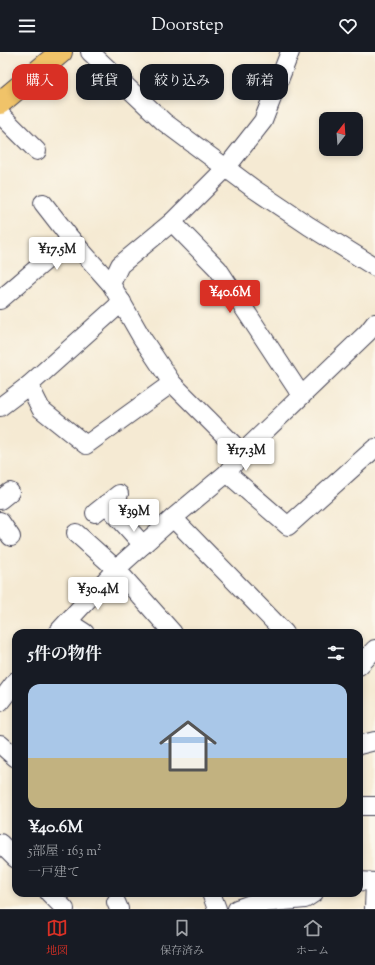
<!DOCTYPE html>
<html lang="ja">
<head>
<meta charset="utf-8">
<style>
  :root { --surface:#171b24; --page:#20242c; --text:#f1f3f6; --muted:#9ea1a6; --line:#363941; --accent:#d93025 }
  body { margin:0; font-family:"Sorts Mill Goudy","Noto Serif JP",serif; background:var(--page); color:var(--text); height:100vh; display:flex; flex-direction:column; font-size:15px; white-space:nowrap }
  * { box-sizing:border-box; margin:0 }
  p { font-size:13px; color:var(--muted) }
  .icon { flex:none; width:22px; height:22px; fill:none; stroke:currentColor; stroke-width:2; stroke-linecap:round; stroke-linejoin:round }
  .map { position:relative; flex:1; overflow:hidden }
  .drawer { position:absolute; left:12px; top:577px; width:351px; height:268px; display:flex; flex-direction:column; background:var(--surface); border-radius:12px; box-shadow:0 2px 6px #0003 }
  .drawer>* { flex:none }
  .hud { position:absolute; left:12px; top:12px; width:351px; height:36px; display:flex; gap:8px }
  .needle { width:26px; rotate:17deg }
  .buttons { position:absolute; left:319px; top:60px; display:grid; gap:8px }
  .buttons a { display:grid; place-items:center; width:44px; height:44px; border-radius:8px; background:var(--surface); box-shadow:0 2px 6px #0003; font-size:20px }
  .price { position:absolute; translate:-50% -34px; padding:0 9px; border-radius:4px; background:#fff; color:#222; font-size:13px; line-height:26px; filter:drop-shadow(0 1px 2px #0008) }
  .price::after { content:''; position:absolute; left:50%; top:24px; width:12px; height:9px; margin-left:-6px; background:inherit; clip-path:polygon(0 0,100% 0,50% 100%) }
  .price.on { background:var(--accent); color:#fff }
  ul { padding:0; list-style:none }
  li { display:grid; align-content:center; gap:8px; height:212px; padding:0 16px }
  li span { display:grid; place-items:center; height:124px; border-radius:12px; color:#555 }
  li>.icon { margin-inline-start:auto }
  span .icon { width:72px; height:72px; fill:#fffc; stroke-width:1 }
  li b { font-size:17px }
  h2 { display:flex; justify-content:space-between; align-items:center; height:48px; padding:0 16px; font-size:17px }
  .tag { padding:0 14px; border-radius:12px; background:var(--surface); box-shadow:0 2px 6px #0003; font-size:14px; line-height:36px }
  .tag.on { background:var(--accent); color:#fff }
  header { display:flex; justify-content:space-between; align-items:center; height:52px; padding:0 16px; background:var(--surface); font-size:18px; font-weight:600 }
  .tabs { display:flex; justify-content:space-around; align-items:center; height:56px; border-top:1px solid var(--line); background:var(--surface); font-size:11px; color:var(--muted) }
  .tabs a { display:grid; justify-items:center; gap:2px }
  .tabs .on { color:var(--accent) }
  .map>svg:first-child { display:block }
</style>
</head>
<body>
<header><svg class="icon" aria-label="menu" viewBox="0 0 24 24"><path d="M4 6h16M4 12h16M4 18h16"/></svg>Doorstep<svg class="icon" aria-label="heart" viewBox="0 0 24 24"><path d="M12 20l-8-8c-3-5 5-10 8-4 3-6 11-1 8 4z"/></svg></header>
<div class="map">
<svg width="375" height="857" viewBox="0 0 375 857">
  <rect width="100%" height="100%" fill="#fbf7ec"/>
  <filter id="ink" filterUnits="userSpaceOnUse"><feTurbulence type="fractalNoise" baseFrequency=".025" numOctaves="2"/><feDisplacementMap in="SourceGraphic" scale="8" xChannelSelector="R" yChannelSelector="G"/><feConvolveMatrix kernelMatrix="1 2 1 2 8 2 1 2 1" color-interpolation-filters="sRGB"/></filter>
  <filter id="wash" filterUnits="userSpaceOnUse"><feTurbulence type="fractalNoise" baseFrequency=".012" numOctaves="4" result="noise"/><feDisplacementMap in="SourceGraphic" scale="16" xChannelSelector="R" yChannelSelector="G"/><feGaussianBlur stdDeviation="0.9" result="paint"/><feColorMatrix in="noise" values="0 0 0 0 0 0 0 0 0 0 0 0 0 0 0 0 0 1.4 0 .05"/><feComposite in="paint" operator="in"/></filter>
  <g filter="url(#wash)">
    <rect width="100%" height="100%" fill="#f5ead3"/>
  </g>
  <g filter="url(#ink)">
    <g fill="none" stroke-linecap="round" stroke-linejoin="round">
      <g stroke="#424052" stroke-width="20">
        <g id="minor">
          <path d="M90 0 164 70 254 137 309 174 375 215"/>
          <path d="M0 62 37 99"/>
          <path d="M43 151 71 187"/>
          <path d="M172 170 218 217 301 343"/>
          <path d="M111 232 120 213 172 170 226 116 241 97 263 69 290 0"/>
          <path d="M0 248 71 187 111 232 142 286 172 331 242 401"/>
          <path d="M29 333 41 357 86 393 172 331"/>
          <path d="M0 355 29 333 122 250"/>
          <path d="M227 421 288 474 375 396"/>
          <path d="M0 448 10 440"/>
          <path d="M106 452 143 493"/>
          <path d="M95 461 119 442"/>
          <path d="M173 466 285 581"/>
          <path d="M0 469 11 485"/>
          <path d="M76 481 116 517 173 581"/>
          <path d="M68 570 85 581"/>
          <path d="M57 581 116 517 173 466 227 421 242 401 368 280 375 271"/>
          <path d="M359 614 375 597"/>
          <path d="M0 650 16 629"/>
          <path d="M0 692 16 706"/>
          <path d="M359 693 375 689"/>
          <path d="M359 754H375"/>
          <path d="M0 791 16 807"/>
          <path d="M359 829 375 830"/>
          <path d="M49 841 65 857"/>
          <path d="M211 841 217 857"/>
          <path d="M116 850 119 857"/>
          <path d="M237 857 251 852 305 847 314 841"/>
          <path d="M374 857 375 830"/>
        </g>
      </g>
      <g stroke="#424052" stroke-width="24">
        <path id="major" d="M0 51 61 0"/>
      </g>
      <use href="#minor" stroke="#fff" stroke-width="18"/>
      <use href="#major" stroke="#f0c369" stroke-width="22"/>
    </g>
  </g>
</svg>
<div class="buttons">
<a><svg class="needle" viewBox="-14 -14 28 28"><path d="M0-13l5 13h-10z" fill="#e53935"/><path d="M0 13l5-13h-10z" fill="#9ea1a6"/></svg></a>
</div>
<b class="price" style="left:57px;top:219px">¥17.5M</b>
<b class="price on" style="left:230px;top:262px">¥40.6M</b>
<b class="price" style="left:246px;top:420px">¥17.3M</b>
<b class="price" style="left:134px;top:481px">¥39M</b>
<b class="price" style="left:98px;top:559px">¥30.4M</b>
<div class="hud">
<a class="tag on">購入</a>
<a class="tag">賃貸</a>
<a class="tag">絞り込み</a>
<a class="tag">新着</a>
</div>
<section class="drawer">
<h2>5件の物件<svg class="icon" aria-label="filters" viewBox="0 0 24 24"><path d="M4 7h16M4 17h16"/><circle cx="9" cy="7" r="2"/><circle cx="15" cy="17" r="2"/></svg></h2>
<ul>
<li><span style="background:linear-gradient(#a9c7e8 60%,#c2b280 0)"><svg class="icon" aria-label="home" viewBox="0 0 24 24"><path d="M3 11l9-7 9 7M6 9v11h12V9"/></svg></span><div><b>¥40.6M</b><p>5部屋 · 163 m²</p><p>一戸建て</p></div></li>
</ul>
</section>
</div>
<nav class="tabs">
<a class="on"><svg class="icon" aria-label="map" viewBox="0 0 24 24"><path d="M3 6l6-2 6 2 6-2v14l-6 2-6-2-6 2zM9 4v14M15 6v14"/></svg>地図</a>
<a><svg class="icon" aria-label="saved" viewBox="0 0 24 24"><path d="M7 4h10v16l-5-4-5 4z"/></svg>保存済み</a>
<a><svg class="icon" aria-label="home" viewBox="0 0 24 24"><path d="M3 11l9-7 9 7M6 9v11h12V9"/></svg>ホーム</a>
</nav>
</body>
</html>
